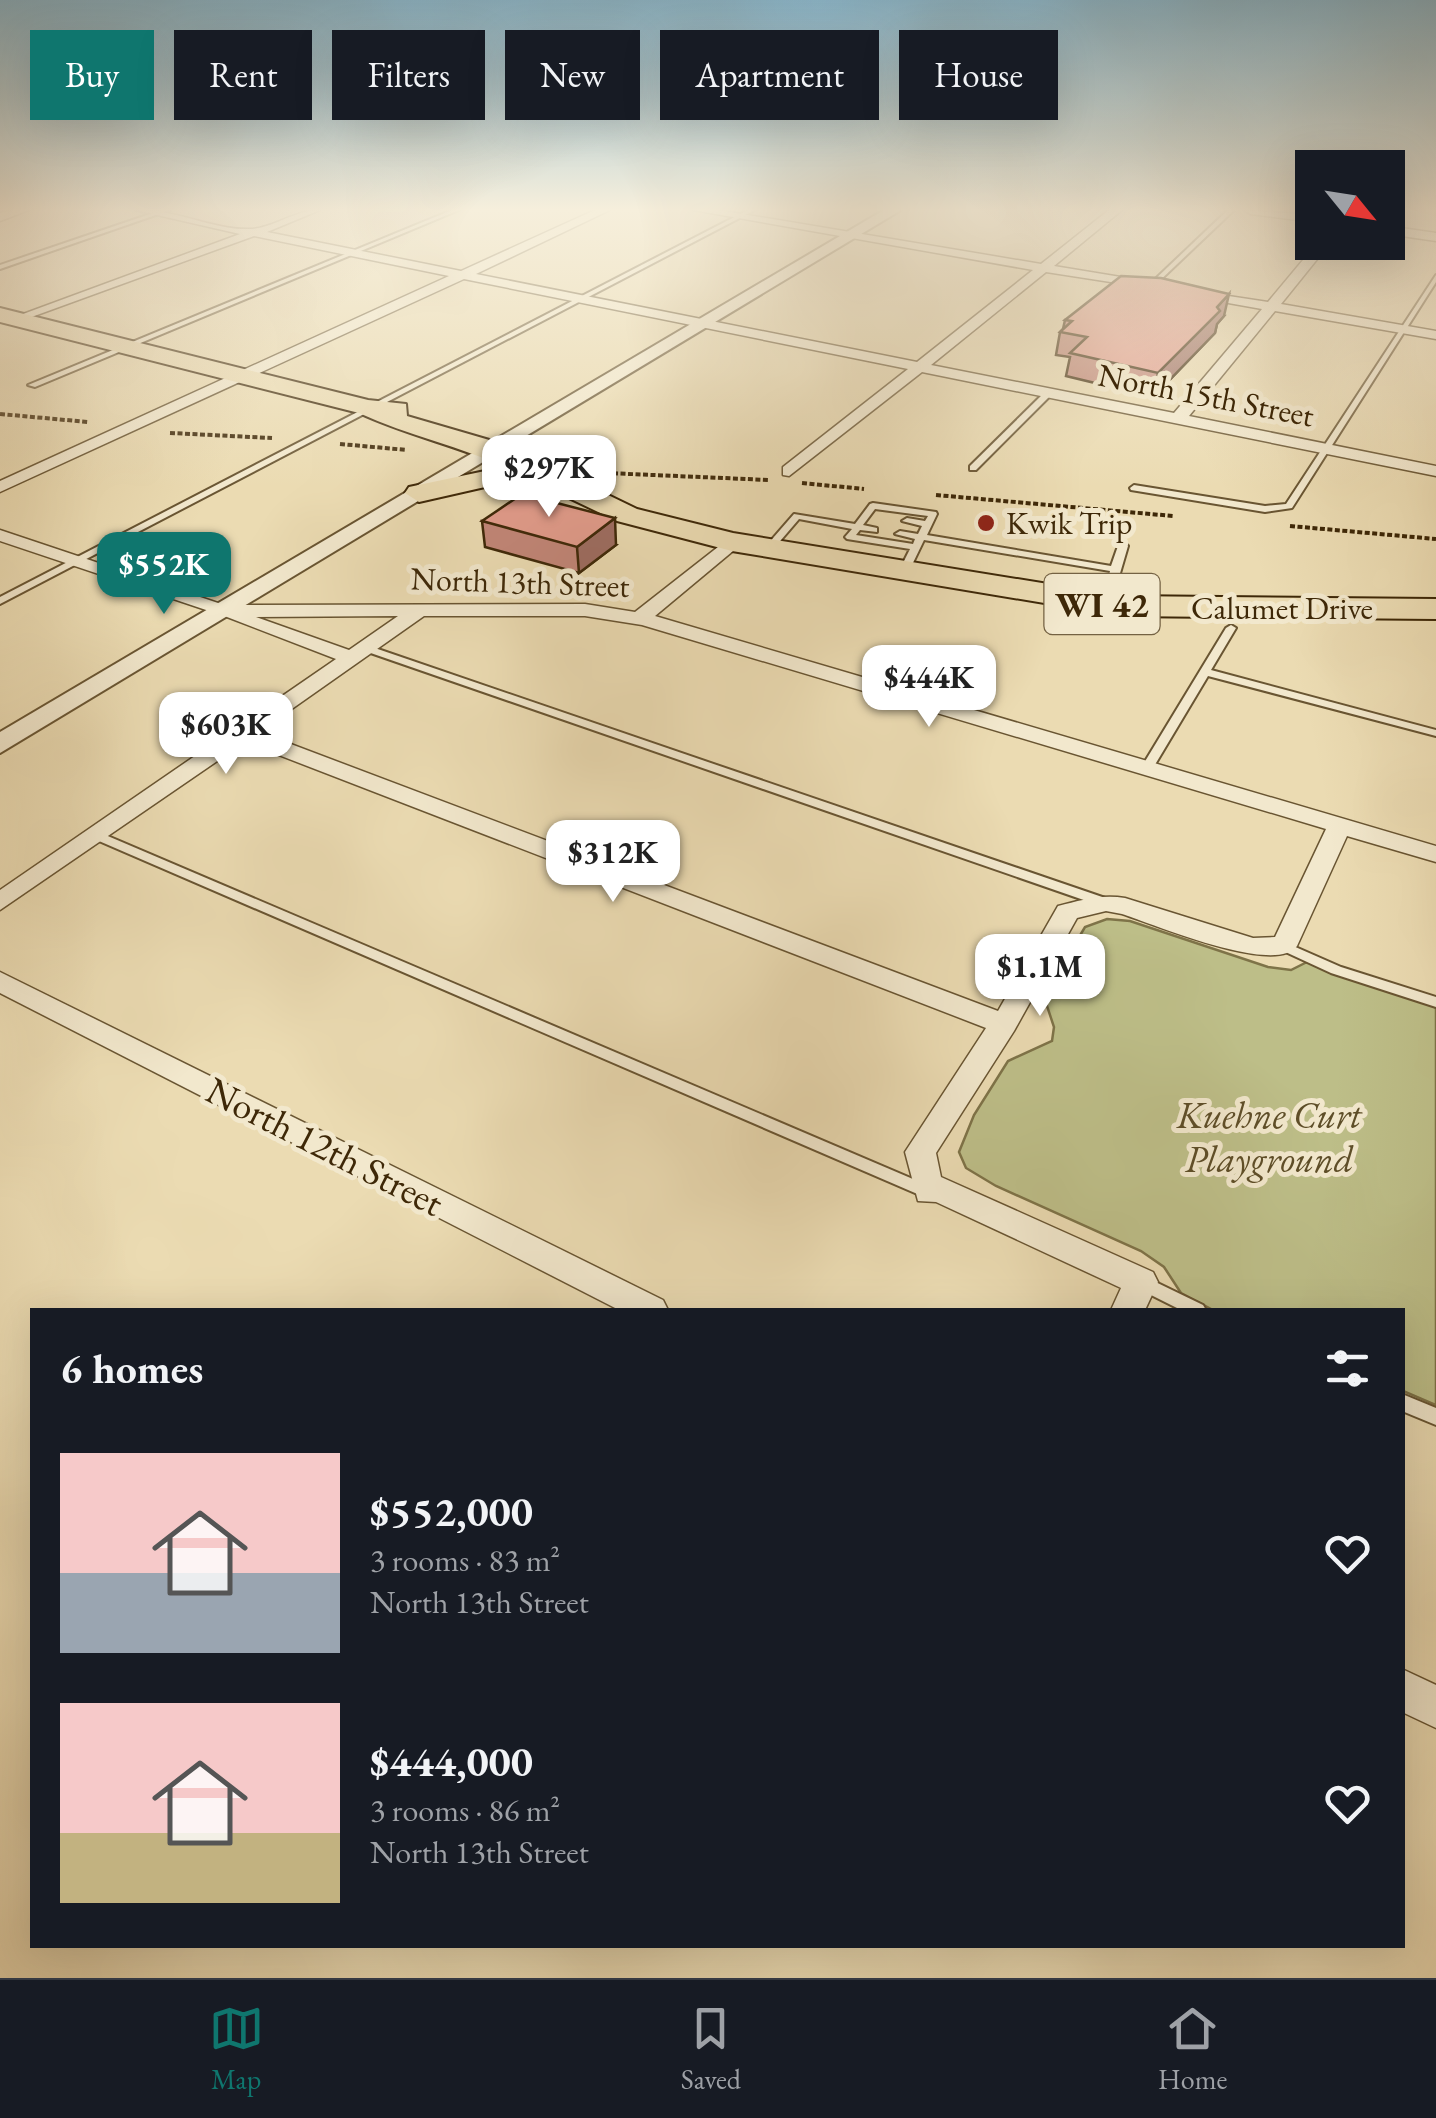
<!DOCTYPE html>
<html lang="en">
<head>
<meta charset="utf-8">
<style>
  :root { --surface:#171b24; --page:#20242c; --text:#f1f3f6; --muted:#9ea1a6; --line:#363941; --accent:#0f766e }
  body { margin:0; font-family:"EB Garamond",serif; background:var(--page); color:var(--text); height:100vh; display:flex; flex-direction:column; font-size:38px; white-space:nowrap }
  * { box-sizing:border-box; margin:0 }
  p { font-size:32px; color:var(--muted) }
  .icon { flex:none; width:55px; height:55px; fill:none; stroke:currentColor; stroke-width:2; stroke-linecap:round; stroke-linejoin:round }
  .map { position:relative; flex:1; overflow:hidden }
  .side { position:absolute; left:30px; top:1308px; width:1375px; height:640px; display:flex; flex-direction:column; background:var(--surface); border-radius:0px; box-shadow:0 10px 40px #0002 }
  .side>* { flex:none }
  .hud { position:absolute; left:30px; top:30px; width:1378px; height:90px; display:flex; gap:20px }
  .needle { width:65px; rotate:120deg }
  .fabs { position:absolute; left:1295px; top:150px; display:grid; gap:20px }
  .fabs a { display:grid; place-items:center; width:110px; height:110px; border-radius:0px; background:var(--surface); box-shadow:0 10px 40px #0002; font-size:50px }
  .price { position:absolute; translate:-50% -85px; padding:0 22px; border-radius:20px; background:#fff; color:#222; font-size:32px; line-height:65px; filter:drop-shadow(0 2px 5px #0008) }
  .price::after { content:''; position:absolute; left:50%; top:60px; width:30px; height:22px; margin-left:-15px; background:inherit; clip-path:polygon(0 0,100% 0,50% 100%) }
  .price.on { background:var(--accent); color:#fff }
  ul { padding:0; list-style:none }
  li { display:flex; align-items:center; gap:30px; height:250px; padding:0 30px }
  li span { display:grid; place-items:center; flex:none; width:280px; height:200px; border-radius:0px; color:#555 }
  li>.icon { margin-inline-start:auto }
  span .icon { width:120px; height:120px; fill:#fffc; stroke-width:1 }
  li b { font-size:42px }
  h2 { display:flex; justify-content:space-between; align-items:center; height:120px; padding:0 30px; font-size:42px }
  .chip { padding:0 35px; border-radius:0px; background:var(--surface); box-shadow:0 10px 40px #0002; font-size:35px; line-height:90px }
  .chip.on { background:var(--accent); color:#fff }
  .tab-bar { display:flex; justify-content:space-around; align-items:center; height:140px; border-top:2px solid var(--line); background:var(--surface); font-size:28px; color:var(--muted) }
  .tab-bar a { display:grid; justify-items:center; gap:5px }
  .tab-bar .on { color:var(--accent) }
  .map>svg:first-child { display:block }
</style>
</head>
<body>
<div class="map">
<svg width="1436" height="1978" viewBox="0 0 1436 1978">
  <rect width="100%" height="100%" fill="#ebdbb2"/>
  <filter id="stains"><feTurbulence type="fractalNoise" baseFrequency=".002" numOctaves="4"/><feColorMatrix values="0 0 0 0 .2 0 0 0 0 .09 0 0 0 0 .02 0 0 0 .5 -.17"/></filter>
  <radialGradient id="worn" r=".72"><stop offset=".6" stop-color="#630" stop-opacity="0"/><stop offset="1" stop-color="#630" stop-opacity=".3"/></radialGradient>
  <path fill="#bdbe88" stroke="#7e7348" stroke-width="2.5" d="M1107 919 1130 921 1268 967 1291 970 1309 961 1436 1006V1405L1403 1391 1402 1310H1213L1181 1293 1164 1267 1141 1251 996 1186 966 1168 959 1152 974 1115 1008 1061 1052 1041 1054 1027 1045 1000 1050 986 1085 927Z"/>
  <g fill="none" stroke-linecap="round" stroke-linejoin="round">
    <g stroke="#695532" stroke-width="4">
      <g id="service">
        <path d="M162 210H170L0 269V265Z"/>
        <path d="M452 210H459L35 387 28 385Z"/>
        <path d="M748 210H755L0 604V597Z"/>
        <path d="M1228 210H1234L1153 287H1149V285Z"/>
        <path d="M1436 275V282L1292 508 1265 512 1131 490 1130 488 1134 485 1265 506 1286 504Z"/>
        <path d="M1045 392 1052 394 976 470H970V466Z"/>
        <path d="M873 503 936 512 937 514 927 535 1111 566 1118 546 1126 544 1128 546 1111 604 1106 607 1101 604 1110 571 924 540 910 569 905 572 900 569 910 549 847 539 845 537 852 529 799 519 775 547 767 545 794 514 855 524 870 504ZM875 509 928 516 925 521 907 518 902 521 922 526 918 534 900 531 895 534 915 539 913 544 856 535 860 530 877 532V528L863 525Z"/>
        <path d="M1231 625 1236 628 1211 670 1436 730V736L1208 676 1153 768 1151 770H1143L1141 768 1226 628Z"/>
        <path d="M366 645 1111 900 1112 903 1111 906H1101L362 650V646Z"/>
        <path d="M96 831 934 1188 936 1192 934 1196 928 1198 922 1196 92 838 90 835 92 832Z"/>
        <path d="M1284 942 1341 967 1436 997V1007L1331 973 1279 949 1277 946Z"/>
        <path d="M1141 1275 1203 1305 1206 1310H1181L1135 1287 1133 1282 1135 1277Z"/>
        <path d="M1402 1394 1436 1408V1425L1402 1411Z"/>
      </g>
    </g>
    <g stroke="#695532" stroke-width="3">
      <g id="minor">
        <path d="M12 210H29L0 221V213Z"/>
        <path d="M135 210C174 208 215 231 252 229 275 227 295 210 320 210L267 232 461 271 595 210H610L476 274 917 362 1033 270 693 210H718L1041 264 1109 210H1122L1054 266 1151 282 1156 289 1046 272 931 365 1174 413 1262 309 1189 296V290L1268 302 1318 242H1331L1281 304 1436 331V339L1275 311 1189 416 1436 466V476L922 372 789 476 783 475V467L908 369 464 279 0 492V481L449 276 254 236 15 323V317L240 234Z"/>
        <path d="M1244 210 1312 215V222L1250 214Z"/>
        <path d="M1388 226 1436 233V241L1388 234Z"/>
        <path d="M0 530 224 605 585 604 635 612 732 536 741 542 739 546 655 616 1436 846V862L1347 836 1297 946C1276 976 1153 924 1122 914L1106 911 1077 918 1014 1031 936 1153 941 1177 1153 1272 1158 1282 1145 1310H1111L1121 1288 936 1202 918 1201 905 1152 986 1028 245 742 0 910V890L336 659 227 617 0 541ZM398 616 349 650 256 617ZM424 616H585L642 625 1326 829 1275 937 1253 938 1125 898C1102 894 1081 900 1058 906L998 1011 259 732Z"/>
        <path d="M0 972 663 1300 668 1310H619L0 993Z"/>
        <path d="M1402 1669 1436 1685V1728L1402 1712Z"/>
      </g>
    </g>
    <g stroke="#695532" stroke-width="4">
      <path id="tertiary" d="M884 210H901L0 753V732Z"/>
    </g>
    <g stroke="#3e2808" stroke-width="4">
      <path id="primary" d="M0 308 368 400 406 404 407 416 503 444 637 509 733 533 1122 596 1436 599V619L1122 616 732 551 617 521 548 488 485 487 419 502 405 493 409 487 485 471 516 472C465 447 410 437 359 413L0 322Z"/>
    </g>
    <g stroke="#3e2808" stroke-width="4" stroke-dasharray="5 2.5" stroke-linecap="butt">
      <path d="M0 414 88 422"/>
      <path d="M170 433 272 438"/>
      <path d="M340 444 407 450"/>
      <path d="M547 445 553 442 607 473 769 480"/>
      <path d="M802 483 864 489"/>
      <path d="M936 495 1173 516"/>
      <path d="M1290 526 1436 539"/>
    </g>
    <use href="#service" fill="#f2e8cd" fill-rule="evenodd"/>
    <use href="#minor" fill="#f2e8cd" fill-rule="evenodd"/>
    <use href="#tertiary" fill="#f2e8cd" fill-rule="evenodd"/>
    <use href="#primary" fill="#ebdbb2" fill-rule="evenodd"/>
  </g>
  <g fill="#c28678" stroke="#3e2808" stroke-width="2.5">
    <path d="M1224 316 1217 324 1215 333 1153 397 1066 376 1070 357 1056 355 1060 332 1063 329 1065 320Z"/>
    <path d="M482 521 616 545 579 573 485 547Z"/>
  </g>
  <g fill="#9e6d62" stroke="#3e2808" stroke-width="2.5">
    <path d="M1229 294 1224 316 1217 324 1215 333 1153 397 1158 373Z"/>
    <path d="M615 518 616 545 579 573 577 547Z"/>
  </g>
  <g fill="#e29c8c" stroke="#3e2808" stroke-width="2.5">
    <path d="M1121 276 1161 278 1229 294 1217 307 1220 311 1158 373 1070 353 1087 337 1060 332 1072 321 1065 320Z"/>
    <path d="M522 494 615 518 577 547 482 521Z"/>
  </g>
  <linearGradient id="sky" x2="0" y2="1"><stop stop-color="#88b7ce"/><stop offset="0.43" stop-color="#f6efdc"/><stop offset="1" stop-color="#f6efdc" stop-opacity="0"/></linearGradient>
  <rect width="1436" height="487" fill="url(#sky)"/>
  <circle fill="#8f2418" stroke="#f2e8cd" stroke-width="4" cx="986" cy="523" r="10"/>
  <g text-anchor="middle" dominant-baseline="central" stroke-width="10" stroke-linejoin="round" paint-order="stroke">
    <g font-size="32" fill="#3e2808" stroke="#f2e8cd">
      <text transform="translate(1206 395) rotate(11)">North 15th Street</text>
      <text transform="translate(520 582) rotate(2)">North 13th Street</text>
      <text x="1282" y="608">Calumet Drive</text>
    </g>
    <g font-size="32" fill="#3e2808" stroke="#f2e8cd" text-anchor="start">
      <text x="1006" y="523">Kwik Trip</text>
    </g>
    <rect fill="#f2e8cd" stroke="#746243" stroke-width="2.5" x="1044.5" y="574" width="115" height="60" rx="8"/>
    <g font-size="35" font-weight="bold" fill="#3e2808">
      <text x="1102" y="604">WI 42</text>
    </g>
    <g font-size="38" font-style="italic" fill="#5e4e28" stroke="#f2e8cd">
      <text x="1269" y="1114">Kuehne Curt<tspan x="1269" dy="44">Playground</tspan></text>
    </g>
    <g font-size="38" fill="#3e2808" stroke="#f2e8cd">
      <text transform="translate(325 1146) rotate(27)">North 12th Street</text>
    </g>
  </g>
  <rect width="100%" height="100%" filter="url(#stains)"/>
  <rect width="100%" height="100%" fill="url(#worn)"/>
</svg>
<div class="fabs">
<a><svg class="needle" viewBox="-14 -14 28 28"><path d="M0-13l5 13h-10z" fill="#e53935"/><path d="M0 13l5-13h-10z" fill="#9ea1a6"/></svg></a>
</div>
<b class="price" style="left:549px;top:520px">$297K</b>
<b class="price on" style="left:164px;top:617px">$552K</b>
<b class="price" style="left:929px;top:730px">$444K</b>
<b class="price" style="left:226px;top:777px">$603K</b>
<b class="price" style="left:613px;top:905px">$312K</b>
<b class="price" style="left:1040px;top:1019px">$1.1M</b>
<div class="hud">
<a class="chip on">Buy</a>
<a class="chip">Rent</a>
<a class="chip">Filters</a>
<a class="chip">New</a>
<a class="chip">Apartment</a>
<a class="chip">House</a>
</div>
<section class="side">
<h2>6 homes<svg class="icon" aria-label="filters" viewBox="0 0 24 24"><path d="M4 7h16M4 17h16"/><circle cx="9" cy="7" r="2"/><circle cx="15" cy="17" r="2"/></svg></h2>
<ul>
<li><span style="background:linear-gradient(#f6c9c9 60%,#9aa5b1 0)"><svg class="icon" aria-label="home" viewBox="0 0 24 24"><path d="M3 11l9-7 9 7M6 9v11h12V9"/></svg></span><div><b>$552,000</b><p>3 rooms · 83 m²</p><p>North 13th Street</p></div><svg class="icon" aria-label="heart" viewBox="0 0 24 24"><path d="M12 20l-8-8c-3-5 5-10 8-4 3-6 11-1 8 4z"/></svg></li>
<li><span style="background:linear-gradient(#f6c9c9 65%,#c2b280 0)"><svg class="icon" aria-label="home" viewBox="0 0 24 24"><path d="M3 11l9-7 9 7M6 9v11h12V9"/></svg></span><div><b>$444,000</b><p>3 rooms · 86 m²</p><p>North 13th Street</p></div><svg class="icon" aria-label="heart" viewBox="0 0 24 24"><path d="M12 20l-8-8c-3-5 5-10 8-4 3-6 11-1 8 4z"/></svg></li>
</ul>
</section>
</div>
<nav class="tab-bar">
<a class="on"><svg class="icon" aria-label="map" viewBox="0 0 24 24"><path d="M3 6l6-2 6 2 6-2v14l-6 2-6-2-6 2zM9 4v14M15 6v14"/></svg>Map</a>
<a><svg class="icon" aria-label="saved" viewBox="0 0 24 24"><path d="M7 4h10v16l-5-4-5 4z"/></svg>Saved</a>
<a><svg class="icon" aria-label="home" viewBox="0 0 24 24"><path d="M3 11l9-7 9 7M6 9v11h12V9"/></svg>Home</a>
</nav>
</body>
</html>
